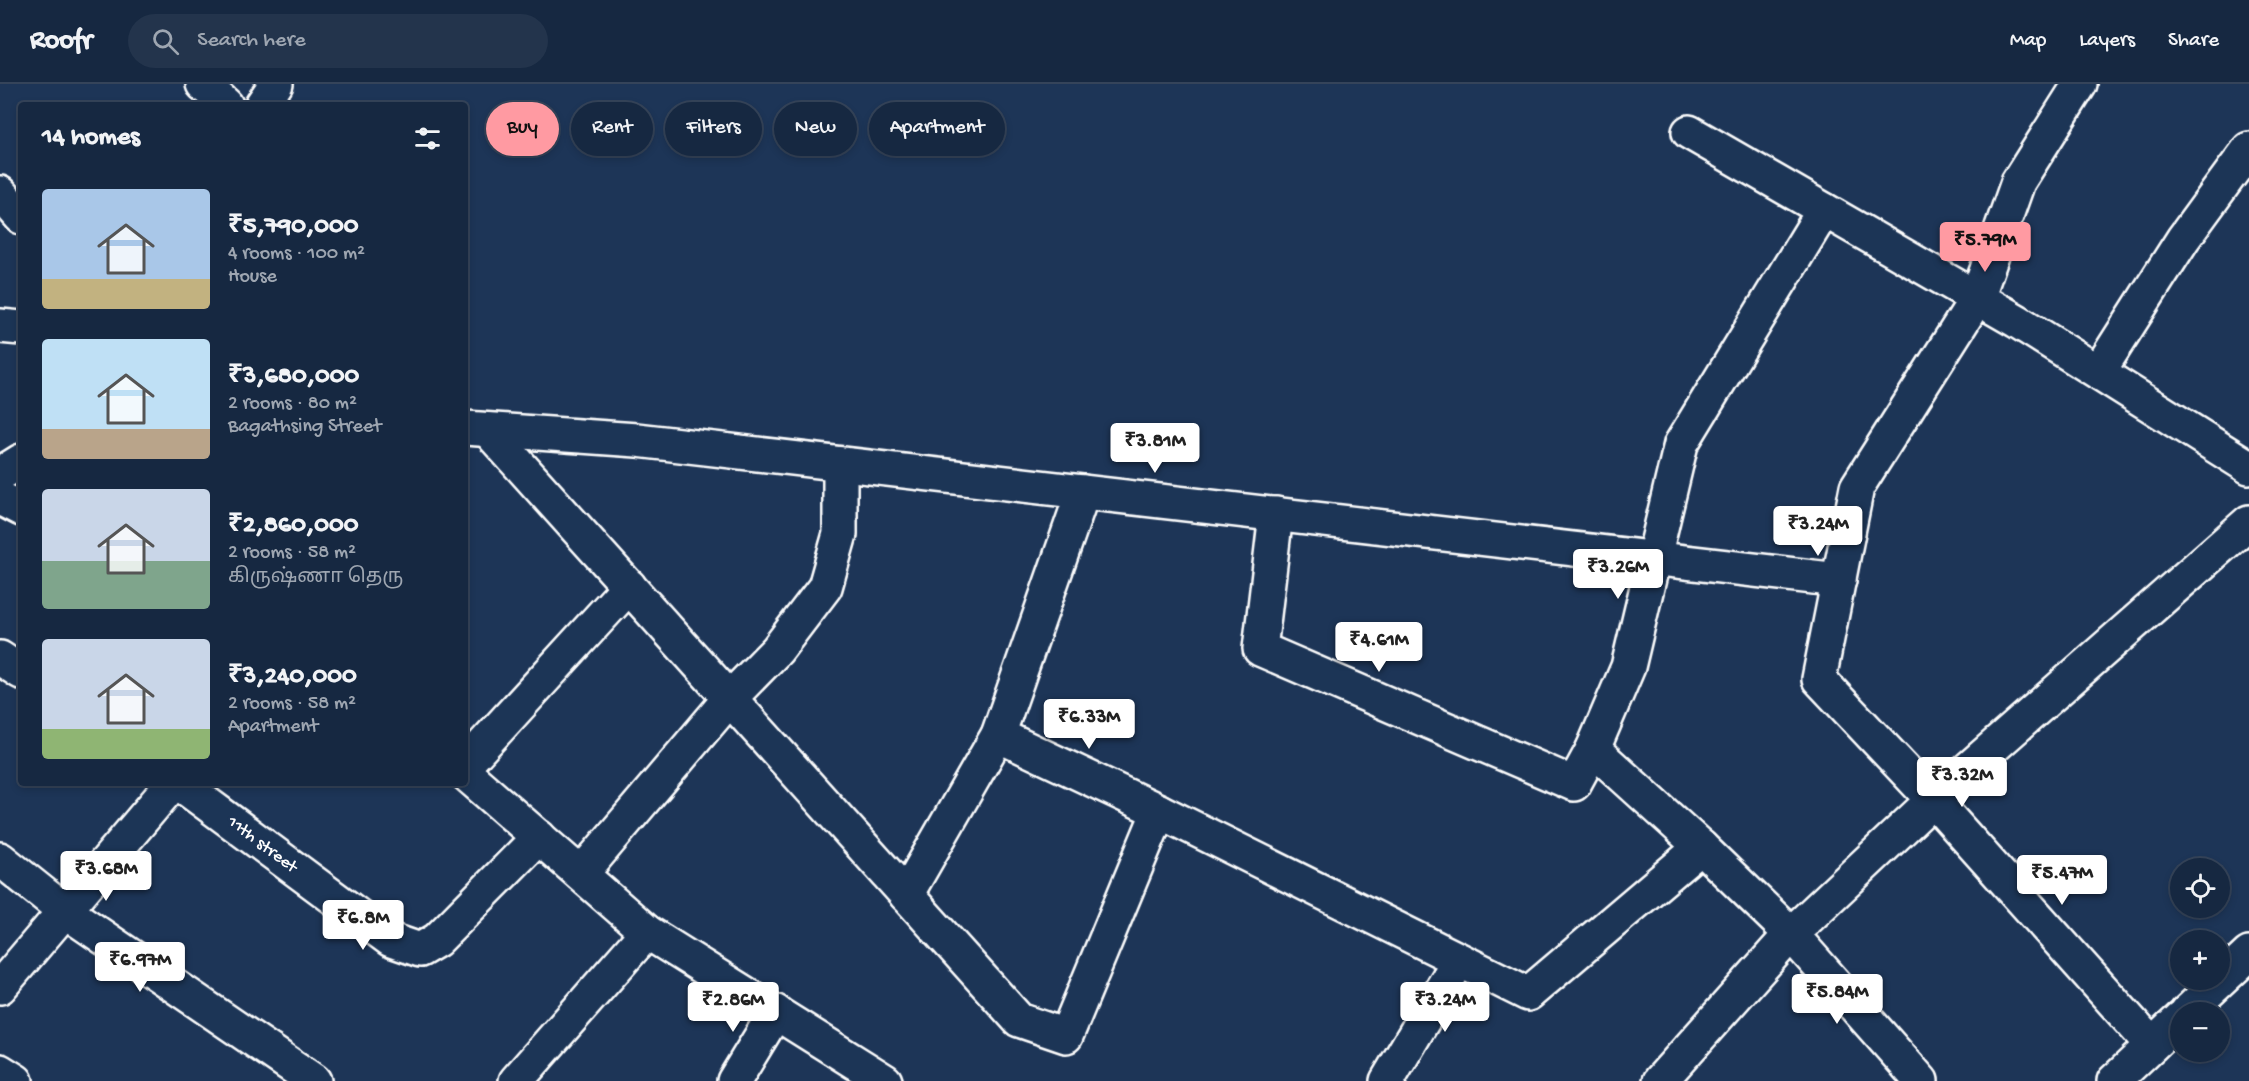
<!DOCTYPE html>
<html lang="en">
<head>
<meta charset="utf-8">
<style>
  :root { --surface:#162841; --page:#23344c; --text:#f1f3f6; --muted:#9ea6b1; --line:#35445a; --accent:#ff9aa2 }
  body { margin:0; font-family:"Gochi Hand","Noto Sans Tamil",sans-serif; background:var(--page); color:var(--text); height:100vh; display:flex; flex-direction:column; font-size:22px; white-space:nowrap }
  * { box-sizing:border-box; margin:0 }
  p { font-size:20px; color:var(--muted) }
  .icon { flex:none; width:33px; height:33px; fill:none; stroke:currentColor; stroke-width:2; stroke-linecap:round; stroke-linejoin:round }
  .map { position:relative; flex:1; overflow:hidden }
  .side { position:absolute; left:18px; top:18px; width:450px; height:684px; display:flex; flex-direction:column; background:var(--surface); border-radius:6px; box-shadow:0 3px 9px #0003,0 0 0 2px var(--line) }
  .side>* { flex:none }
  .guide { position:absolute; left:486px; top:18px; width:570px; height:54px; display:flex; gap:12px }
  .tools { position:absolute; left:2170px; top:774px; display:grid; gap:12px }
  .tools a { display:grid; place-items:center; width:60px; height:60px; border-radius:50%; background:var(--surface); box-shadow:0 3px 9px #0003,0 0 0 2px var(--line); font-size:30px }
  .price { position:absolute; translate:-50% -51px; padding:0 14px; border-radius:6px; background:#fff; color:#222; font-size:20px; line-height:39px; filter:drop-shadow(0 2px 3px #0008) }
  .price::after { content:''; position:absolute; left:50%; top:36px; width:18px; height:14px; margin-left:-9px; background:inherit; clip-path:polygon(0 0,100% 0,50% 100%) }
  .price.selected { background:var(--accent); color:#111 }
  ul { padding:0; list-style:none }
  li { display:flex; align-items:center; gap:18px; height:150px; padding:0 24px }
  li span { display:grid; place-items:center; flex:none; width:168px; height:120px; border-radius:6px; color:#555 }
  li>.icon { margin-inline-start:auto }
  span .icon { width:72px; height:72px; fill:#fffc; stroke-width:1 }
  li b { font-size:26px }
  h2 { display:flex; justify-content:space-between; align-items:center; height:72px; padding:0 24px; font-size:26px }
  .tag { padding:0 21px; border-radius:27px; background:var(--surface); box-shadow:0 3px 9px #0003,0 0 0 2px var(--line); font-size:21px; line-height:54px }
  .tag.selected { background:var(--accent); color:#111 }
  header { display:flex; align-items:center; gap:36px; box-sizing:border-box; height:84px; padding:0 30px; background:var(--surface); border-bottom:2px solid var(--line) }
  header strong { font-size:28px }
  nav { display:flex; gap:33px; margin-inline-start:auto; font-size:21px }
  .search { width:420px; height:54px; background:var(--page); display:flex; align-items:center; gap:15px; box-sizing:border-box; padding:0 21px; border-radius:33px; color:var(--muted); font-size:22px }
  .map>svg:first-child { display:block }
</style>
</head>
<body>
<header>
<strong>Roofr</strong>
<div class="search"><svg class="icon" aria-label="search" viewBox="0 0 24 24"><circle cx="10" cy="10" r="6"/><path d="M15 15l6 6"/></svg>Search here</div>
<nav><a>Map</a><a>Layers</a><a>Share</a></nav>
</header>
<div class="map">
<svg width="2249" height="997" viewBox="0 0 2249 997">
  <rect width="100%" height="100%" fill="#1d3557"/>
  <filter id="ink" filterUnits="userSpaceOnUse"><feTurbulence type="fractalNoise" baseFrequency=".0167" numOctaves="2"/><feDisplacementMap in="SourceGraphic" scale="12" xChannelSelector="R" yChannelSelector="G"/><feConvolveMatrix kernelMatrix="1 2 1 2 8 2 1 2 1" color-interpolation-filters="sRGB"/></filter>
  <g filter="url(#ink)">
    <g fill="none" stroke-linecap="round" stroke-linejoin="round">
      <g stroke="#fff" stroke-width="38">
        <g id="minor">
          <path d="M203 0 226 21"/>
          <path d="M2080 0 2018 98 1977 214 1857 403 1819 595 1933 716 2152 961"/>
          <path d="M262 21 276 0"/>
          <path d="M1689 48 2017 237 2249 383"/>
          <path d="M0 109 21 133"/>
          <path d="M1824 126 1681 360 1628 583 1593 665 1701 763 1791 850 1921 997"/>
          <path d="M0 242 21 244"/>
          <path d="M2099 287 2183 155 2249 65"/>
          <path d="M465 344 637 356 1839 496"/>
          <path d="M488 346 1019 936 1066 952 1159 727 1528 910 1701 763"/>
          <path d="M0 390 21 377"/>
          <path d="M0 414 21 425"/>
          <path d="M1276 430 1260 565 1574 700 1593 665"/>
          <path d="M0 574 21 588"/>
          <path d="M998 651 1159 727"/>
          <path d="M465 681 629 502"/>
          <path d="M465 689 647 848 885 997"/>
          <path d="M179 699 391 856 420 866 437 856 539 753"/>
          <path d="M0 775 65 827 314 997"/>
          <path d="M581 790 730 614 777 566 825 503 840 450V380"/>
          <path d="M906 811 998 651 1083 408"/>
          <path d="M0 903 173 699"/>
          <path d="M2187 928 2249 870"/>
          <path d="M0 987 16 997"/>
          <path d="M516 997 647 848"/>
          <path d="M734 997 776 928"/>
          <path d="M1387 997 1459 876"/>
          <path d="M1660 997 1791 850 1933 716 2249 438"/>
          <path d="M2114 997 2181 934"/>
        </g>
      </g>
      <use href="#minor" stroke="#1d3557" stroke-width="33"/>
    </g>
  </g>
  <g text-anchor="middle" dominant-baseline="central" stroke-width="4.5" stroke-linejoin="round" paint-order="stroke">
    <g font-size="18" fill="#fff" stroke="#1d3557">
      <text transform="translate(262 761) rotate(37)">11th street</text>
    </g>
  </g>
</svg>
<div class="tools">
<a><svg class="icon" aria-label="locate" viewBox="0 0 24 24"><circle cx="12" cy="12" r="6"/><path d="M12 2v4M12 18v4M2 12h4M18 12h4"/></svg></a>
<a>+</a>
<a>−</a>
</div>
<b class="price selected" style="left:1985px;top:189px">₹5.79M</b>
<b class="price" style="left:1155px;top:390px">₹3.81M</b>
<b class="price" style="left:1818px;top:473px">₹3.24M</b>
<b class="price" style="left:1618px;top:516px">₹3.26M</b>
<b class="price" style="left:1379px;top:589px">₹4.61M</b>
<b class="price" style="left:1089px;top:666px">₹6.33M</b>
<b class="price" style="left:1962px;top:724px">₹3.32M</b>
<b class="price" style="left:106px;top:818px">₹3.68M</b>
<b class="price" style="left:2062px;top:822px">₹5.47M</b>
<b class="price" style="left:363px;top:867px">₹6.8M</b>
<b class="price" style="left:140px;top:909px">₹6.97M</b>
<b class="price" style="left:1837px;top:941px">₹5.84M</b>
<b class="price" style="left:733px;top:949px">₹2.86M</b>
<b class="price" style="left:1445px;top:949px">₹3.24M</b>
<div class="guide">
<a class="tag selected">Buy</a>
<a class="tag">Rent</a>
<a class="tag">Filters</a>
<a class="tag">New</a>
<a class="tag">Apartment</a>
</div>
<section class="side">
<h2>14 homes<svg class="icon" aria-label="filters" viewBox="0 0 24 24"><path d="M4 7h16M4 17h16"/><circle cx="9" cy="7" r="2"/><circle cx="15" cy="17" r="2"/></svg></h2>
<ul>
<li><span style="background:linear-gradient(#a9c7e8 75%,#c2b280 0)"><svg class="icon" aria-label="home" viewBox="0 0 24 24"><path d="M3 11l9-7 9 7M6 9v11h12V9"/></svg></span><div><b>₹5,790,000</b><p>4 rooms · 100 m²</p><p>House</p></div></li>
<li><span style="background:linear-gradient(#bfe0f5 75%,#b9a48a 0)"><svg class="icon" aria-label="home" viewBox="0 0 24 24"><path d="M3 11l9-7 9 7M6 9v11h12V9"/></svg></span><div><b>₹3,680,000</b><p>2 rooms · 80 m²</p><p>Bagathsing Street</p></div></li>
<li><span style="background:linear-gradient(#c9d6e8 60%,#7fa58c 0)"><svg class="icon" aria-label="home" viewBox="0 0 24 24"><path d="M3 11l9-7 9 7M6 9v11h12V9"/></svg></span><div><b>₹2,860,000</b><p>2 rooms · 58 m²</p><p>கிருஷ்ணா தெரு</p></div></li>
<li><span style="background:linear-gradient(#c9d6e8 75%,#8fb573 0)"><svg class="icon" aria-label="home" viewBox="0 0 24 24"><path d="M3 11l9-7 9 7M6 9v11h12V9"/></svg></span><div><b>₹3,240,000</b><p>2 rooms · 58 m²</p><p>Apartment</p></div></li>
</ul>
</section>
</div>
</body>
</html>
